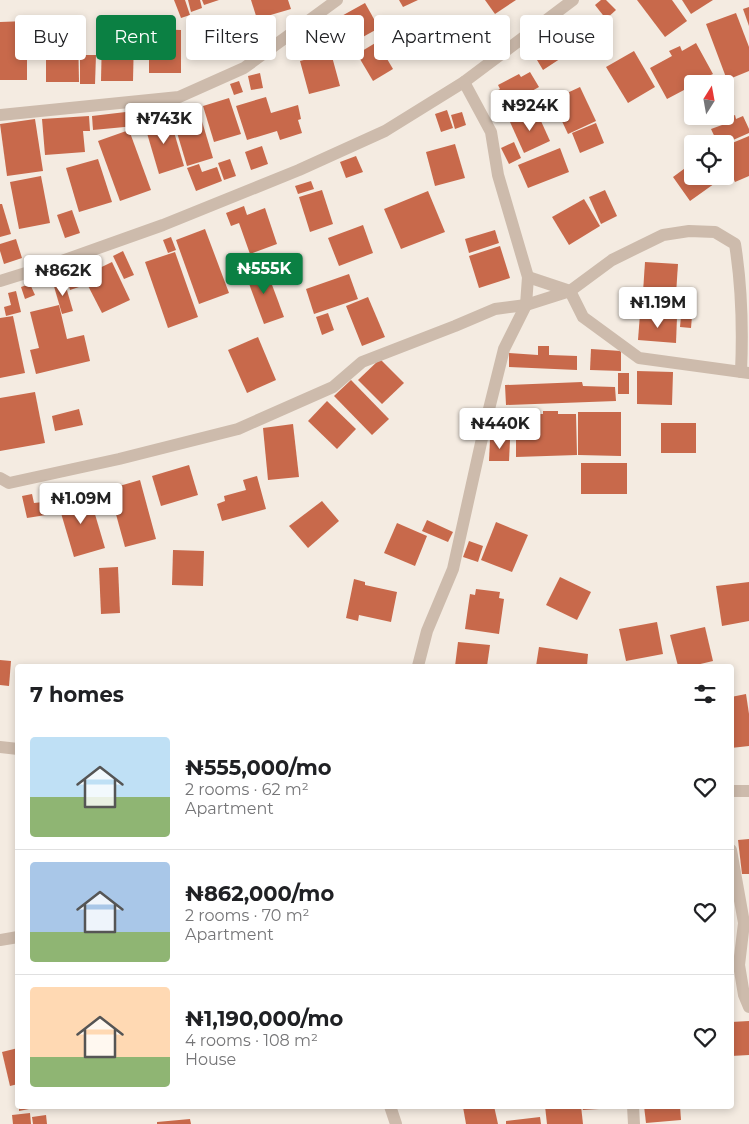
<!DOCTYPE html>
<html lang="en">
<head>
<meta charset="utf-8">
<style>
  :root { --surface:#fff; --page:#f2f2f2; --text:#202124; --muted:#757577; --line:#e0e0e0; --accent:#0b8043 }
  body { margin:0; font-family:Montserrat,sans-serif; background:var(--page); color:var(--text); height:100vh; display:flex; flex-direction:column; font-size:19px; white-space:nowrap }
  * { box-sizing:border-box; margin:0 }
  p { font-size:16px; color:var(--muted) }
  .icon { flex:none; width:28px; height:28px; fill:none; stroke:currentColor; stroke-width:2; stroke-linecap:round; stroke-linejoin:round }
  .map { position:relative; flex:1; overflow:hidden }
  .panel { position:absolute; left:15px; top:664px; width:719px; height:445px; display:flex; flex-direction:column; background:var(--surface); border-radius:5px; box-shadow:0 2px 8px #0003 }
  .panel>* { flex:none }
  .top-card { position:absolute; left:15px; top:15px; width:720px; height:45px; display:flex; gap:10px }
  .needle { width:32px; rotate:11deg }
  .tools { position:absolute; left:684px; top:75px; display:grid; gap:10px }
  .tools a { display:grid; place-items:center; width:50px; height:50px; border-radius:5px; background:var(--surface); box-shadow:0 2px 8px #0003; font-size:25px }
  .price { position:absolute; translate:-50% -42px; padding:0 11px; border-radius:5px; background:#fff; color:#222; font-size:16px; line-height:32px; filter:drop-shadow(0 1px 2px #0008) }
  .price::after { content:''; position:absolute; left:50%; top:30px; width:15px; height:11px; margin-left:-8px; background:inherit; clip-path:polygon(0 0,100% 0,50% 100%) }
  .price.active { background:var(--accent); color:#fff }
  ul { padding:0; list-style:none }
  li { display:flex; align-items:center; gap:15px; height:125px; padding:0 15px }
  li+li { border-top:1px solid var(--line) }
  li span { display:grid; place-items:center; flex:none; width:140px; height:100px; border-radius:5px; color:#555 }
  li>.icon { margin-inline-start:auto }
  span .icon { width:60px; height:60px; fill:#fffc; stroke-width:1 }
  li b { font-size:21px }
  h2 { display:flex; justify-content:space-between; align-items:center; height:60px; padding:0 15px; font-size:21px }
  .pill { padding:0 18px; border-radius:5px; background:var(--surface); box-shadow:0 2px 8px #0003; font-size:18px; line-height:45px }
  .pill.active { background:var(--accent); color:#fff }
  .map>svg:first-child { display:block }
</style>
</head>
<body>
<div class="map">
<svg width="749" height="1124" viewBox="0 0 749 1124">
  <rect width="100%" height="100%" fill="#f4ebe1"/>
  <g fill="#c8694b">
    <path d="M174 0H185L190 15 181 18Z"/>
    <path d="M188 0H200L202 8 191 12Z"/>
    <path d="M202 0H219L204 5Z"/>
    <path d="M251 0H288L291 9 257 19Z"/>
    <path d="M399 0H418L403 7Z"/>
    <path d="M485 0H516L495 14Z"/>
    <path d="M601 0H606L616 10 606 19 595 5Z"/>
    <path d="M637 0H672L687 21 665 37Z"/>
    <path d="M682 0H713L691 14Z"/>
    <path d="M365 3 379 28 352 43 338 18Z"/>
    <path d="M749 7V26L743 9Z"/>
    <path d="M736 13 749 47V71L727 80 706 24Z"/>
    <path d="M27 21V80H0V22Z"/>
    <path d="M579 22 590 35 582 42 571 29Z"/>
    <path d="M149 29 181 30V73H149Z"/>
    <path d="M570 32 577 42 569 47 572 51 543 70 534 55Z"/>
    <path d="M46 34H78L79 82H46Z"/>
    <path d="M102 35 134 36 133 81H101Z"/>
    <path d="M377 42 393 69 373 81 357 54Z"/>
    <path d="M696 43 713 74 692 84V93L687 96 684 90 667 99 650 68 672 56 669 51 680 46 682 51Z"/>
    <path d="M634 51 655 87 628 103 606 67Z"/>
    <path d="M331 53 340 86 309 94 300 61Z"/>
    <path d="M80 55H96L95 84H80Z"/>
    <path d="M530 72 539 87 501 108 493 93 500 89 498 85 519 74 521 77Z"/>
    <path d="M260 73 263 88 251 90 248 76Z"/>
    <path d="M239 81 243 92 234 95 230 84Z"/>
    <path d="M580 87 596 121 568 134 552 100Z"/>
    <path d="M266 97 271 113 298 105 301 119 298 120 302 133 280 140 277 131 247 140 236 106Z"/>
    <path d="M229 98 241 134 214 142 203 106Z"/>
    <path d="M198 108 213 158 187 166 172 116Z"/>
    <path d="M447 110 453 128 441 132 435 114Z"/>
    <path d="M536 110 550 141 524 153 510 122Z"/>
    <path d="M134 111 135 126 93 130 92 116Z"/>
    <path d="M462 112 466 125 455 129 451 115Z"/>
    <path d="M169 115 184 166 159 174 144 123Z"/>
    <path d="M735 115 736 119 743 116 749 129V133L724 144H718L711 129 722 125 720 121Z"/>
    <path d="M89 116 90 131H83L85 152 45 155 42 119Z"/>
    <path d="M35 119 43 171 7 176 0 124Z"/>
    <path d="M596 123 604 143 580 153 572 133Z"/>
    <path d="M129 130 151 190 120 201 98 141Z"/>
    <path d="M749 136V176L735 182 725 159V146Z"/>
    <path d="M514 142 521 158 509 164 501 148Z"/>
    <path d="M455 144 465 178 435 186 426 152Z"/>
    <path d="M262 146 268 164 251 170 245 152Z"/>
    <path d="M560 148 569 172 528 188 518 165Z"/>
    <path d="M356 156 363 172 346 178 340 162Z"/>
    <path d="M98 159 112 202 79 212 66 168Z"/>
    <path d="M230 159 236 176 224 180 218 163Z"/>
    <path d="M692 163V176H715L718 181 690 201 673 177Z"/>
    <path d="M199 164 202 172 217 167 222 181 196 191 187 168Z"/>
    <path d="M41 176 50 223 19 229 10 182Z"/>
    <path d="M311 181 314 189 298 194 295 186Z"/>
    <path d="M322 190 333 224 310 232 299 197Z"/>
    <path d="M605 190 617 216 601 224 589 197Z"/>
    <path d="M428 191 445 232 401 249 384 209Z"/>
    <path d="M584 199 600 226 569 245 552 217Z"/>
    <path d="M0 204H2L11 234 0 237Z"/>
    <path d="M244 206 247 215 265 208 277 244 250 254 239 223 231 226 226 213Z"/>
    <path d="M72 210 80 233 65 238 57 215Z"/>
    <path d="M363 225 373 253 339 266 328 238Z"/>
    <path d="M205 229 229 293 199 304 176 240Z"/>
    <path d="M495 230 499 243 469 253 465 239Z"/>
    <path d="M171 237 176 250 168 253 163 240Z"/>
    <path d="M16 239 22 258 4 264 0 251V244Z"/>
    <path d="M500 246 510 278 479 288 469 256Z"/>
    <path d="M123 251 134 275 124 279 113 256Z"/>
    <path d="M175 252 198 317 168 328 145 262Z"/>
    <path d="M112 262 130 300 102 313 83 276Z"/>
    <path d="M645 262 678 264 675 309 642 307Z"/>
    <path d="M265 266 284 317 264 324 245 273Z"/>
    <path d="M74 273 79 287 70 290 66 276Z"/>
    <path d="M349 274 358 299 314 314 306 289Z"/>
    <path d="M64 280 73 311 62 314 53 283Z"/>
    <path d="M30 284 35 295 25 299 21 287Z"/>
    <path d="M16 291 21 312 6 316 4 307 11 305 8 293Z"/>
    <path d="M368 297 385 337 362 346 346 306Z"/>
    <path d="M59 305 67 339 84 335 90 361 36 374 30 350 39 348 30 312Z"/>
    <path d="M328 313 334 330 322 335 316 317Z"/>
    <path d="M640 314 677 317 676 343 638 340Z"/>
    <path d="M13 316 25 373 0 378V318Z"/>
    <path d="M681 316H692L691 328 680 327Z"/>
    <path d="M258 337 276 380 247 393 228 350Z"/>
    <path d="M538 346H549V355L577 356V370L509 367V353L538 355Z"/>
    <path d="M591 349 621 351V371L590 370Z"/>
    <path d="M380 359 404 383 382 404 358 380Z"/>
    <path d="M637 371 673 372 672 405 637 404Z"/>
    <rect x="618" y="373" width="11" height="21"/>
    <path d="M351 380 389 419 372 435 334 396Z"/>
    <path d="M582 382 583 386 615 387 616 401 506 405 505 385Z"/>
    <path d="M35 392 45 443 0 451V398Z"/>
    <path d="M327 401 356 429 337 449 308 421Z"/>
    <path d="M79 409 83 425 55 431 52 416Z"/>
    <path d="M521 411H536V414H543V411H558V414H576L577 455 516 457V424H522Z"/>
    <path d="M578 412H621V456L578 455Z"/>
    <rect x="661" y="423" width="35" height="30"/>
    <path d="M293 424 299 477 268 480 263 428Z"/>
    <path d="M490 440H510L509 461H489Z"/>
    <rect x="581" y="463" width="46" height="31"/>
    <path d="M189 465 198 495 161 506 152 476Z"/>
    <path d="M257 476 266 509 222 521 217 504 225 501 224 496 246 490 243 480Z"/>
    <path d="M140 480 156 539 125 547 109 489Z"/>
    <path d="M32 494 34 503 43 502 46 515 27 518 22 496Z"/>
    <path d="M89 494 105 548 74 557 58 503Z"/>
    <path d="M322 501 339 521 308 548 289 526Z"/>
    <path d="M427 520 453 532 448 542 422 531Z"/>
    <path d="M496 522 528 535 512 572 481 560Z"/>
    <path d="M397 523 427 536 415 566 384 553Z"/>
    <path d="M469 541 483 546 478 562 463 557Z"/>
    <path d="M173 550 204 551 203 586 172 585Z"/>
    <path d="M118 567 120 613 101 614 99 568Z"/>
    <path d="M560 577 591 592 577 620 546 605Z"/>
    <path d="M354 579 365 582V585L397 592 391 622 359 615 358 621 346 618Z"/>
    <path d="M749 582V621L722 626 716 586Z"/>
    <path d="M476 589 500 592 499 598 504 599 499 634 465 629 470 594 475 595Z"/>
    <path d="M657 622 663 654 626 661 619 629Z"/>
    <path d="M705 627 713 661 692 666H678L670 635Z"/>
    <path d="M458 642 490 645 487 666H455Z"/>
    <path d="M539 647 588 654 587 666H536Z"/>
    <path d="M0 660 11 661 9 686 0 685Z"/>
    <path d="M746 694 749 714V746L731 748V697Z"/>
    <path d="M749 839V874H742L738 840Z"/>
    <path d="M749 1021V1055L731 1056V1022Z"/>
    <path d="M18 1048V1084L10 1086 2 1052Z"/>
    <path d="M19 1106H39V1107L19 1111Z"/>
    <path d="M469 1106H494L498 1124H466L463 1107Z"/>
    <path d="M545 1106H581L583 1124H547Z"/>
    <path d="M582 1106H615V1108L583 1110Z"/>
    <path d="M644 1106H680L681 1120 646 1123Z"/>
    <path d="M30 1113 31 1124H13L12 1115Z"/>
    <path d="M46 1115 47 1124H33L32 1117Z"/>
    <path d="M540 1117 541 1124H506V1121Z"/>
    <path d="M190 1119 191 1124H157V1122Z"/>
  </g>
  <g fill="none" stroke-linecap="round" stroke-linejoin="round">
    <g stroke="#cdbbac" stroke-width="12">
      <path d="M0 115 179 97 244 68 337 0"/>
      <path d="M528 277 570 291 583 317 639 358 749 373"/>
      <path d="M0 281 45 267 163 225 299 170 385 131 464 82 573 0"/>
      <path d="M0 478 9 483 119 459 238 429 333 387 362 362 455 326 495 309 526 305 570 291 612 260 663 235 689 231 715 232 735 244C742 288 743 327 741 372"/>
      <path d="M418 666 427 631 453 569 485 425 504 349 526 305 528 277 498 175 491 132 464 82"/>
      <path d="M0 747 18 749"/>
      <path d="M731 791H749"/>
      <path d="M731 850 744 923 739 965 744 995 749 1007"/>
      <path d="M0 940 18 937"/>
      <path d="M390 1106 396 1124"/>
      <path d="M633 1106 634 1124"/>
    </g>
  </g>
</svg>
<div class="tools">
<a><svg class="needle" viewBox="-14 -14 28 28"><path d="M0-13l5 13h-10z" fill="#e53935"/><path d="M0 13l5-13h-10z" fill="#757577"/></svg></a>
<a><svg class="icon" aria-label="locate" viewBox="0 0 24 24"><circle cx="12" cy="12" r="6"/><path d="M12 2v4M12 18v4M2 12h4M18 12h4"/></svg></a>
</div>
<b class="price" style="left:530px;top:132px">₦924K</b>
<b class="price" style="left:164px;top:145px">₦743K</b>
<b class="price active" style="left:264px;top:295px">₦555K</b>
<b class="price" style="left:63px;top:297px">₦862K</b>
<b class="price" style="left:658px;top:329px">₦1.19M</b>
<b class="price" style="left:500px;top:450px">₦440K</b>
<b class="price" style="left:81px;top:525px">₦1.09M</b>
<div class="top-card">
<a class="pill">Buy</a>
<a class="pill active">Rent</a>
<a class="pill">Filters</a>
<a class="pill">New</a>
<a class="pill">Apartment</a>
<a class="pill">House</a>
</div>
<section class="panel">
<h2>7 homes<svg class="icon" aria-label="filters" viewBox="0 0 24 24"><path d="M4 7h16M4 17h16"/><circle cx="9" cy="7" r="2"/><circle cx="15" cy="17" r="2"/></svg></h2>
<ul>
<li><span style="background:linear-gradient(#bfe0f5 60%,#8fb573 0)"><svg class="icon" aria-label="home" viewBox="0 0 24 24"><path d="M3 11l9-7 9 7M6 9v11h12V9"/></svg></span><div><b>₦555,000/mo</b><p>2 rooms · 62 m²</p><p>Apartment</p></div><svg class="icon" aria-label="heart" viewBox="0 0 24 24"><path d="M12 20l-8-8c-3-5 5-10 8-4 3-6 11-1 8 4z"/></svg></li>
<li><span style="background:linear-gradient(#a9c7e8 70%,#8fb573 0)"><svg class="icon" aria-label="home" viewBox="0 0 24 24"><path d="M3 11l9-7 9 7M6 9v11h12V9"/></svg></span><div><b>₦862,000/mo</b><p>2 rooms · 70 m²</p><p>Apartment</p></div><svg class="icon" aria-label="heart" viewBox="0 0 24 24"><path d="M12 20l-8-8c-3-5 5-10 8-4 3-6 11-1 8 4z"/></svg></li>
<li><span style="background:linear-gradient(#ffd9b3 70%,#8fb573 0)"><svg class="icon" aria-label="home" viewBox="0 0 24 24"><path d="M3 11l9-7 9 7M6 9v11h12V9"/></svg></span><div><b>₦1,190,000/mo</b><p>4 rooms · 108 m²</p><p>House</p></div><svg class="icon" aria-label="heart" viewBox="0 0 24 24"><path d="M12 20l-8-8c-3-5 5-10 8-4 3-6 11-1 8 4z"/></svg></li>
</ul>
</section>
</div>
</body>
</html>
